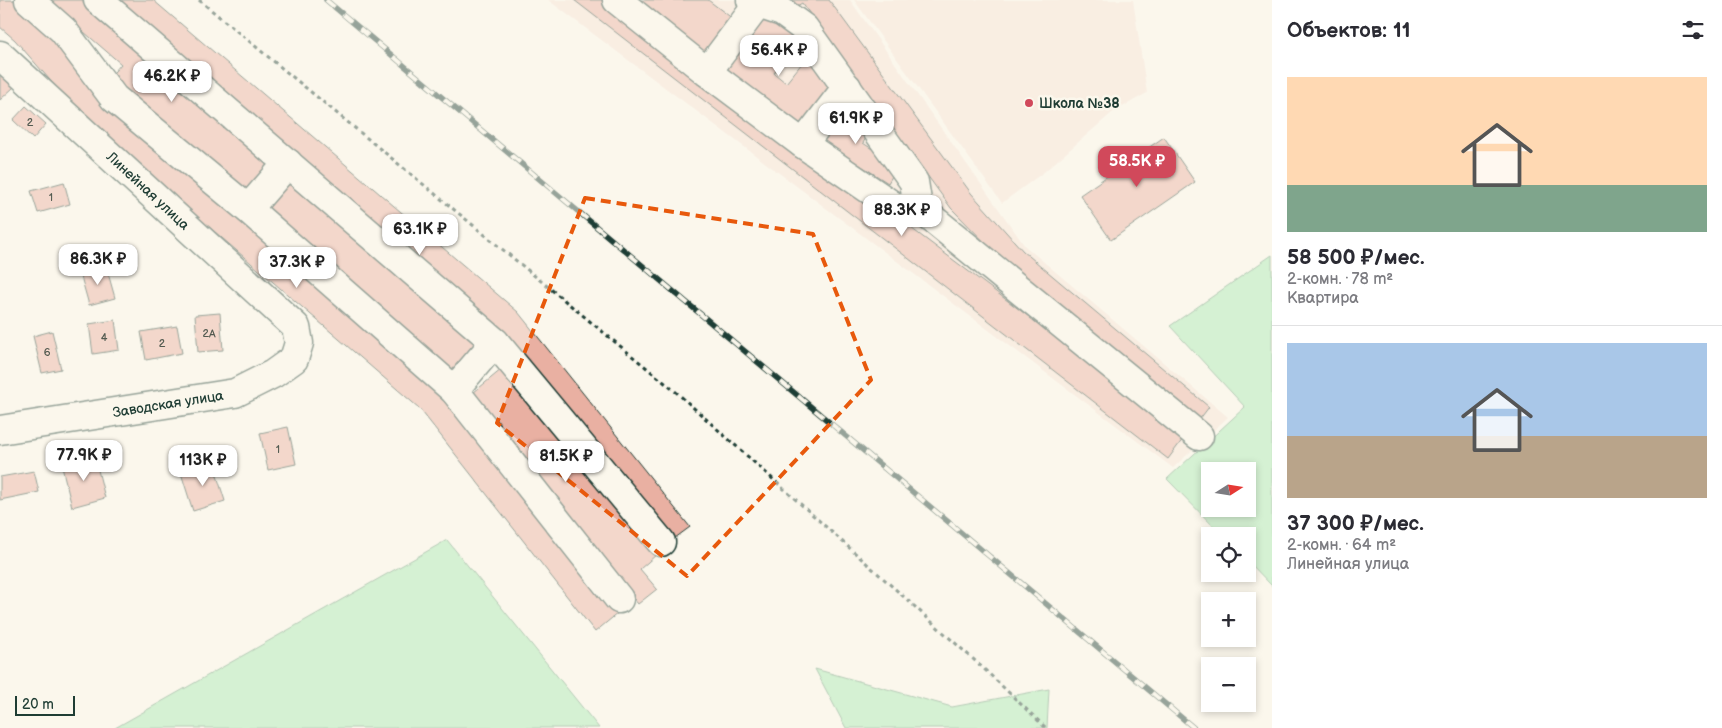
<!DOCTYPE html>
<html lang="ru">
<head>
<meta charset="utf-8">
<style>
  :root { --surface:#fff; --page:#f2f2f3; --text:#2b2b33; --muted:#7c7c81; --line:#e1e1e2; --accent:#d1495b }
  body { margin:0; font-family:"Balsamiq Sans",sans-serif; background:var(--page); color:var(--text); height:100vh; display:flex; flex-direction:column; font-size:19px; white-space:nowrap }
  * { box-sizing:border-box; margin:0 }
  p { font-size:16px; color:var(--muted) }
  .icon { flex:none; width:28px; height:28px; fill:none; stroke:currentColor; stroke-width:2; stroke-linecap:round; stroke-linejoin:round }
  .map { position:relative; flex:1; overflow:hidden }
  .details { display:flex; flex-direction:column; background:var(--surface); width:450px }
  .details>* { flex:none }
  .needle { width:32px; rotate:78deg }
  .tools { position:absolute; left:1201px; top:462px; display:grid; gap:10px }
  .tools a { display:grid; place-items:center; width:55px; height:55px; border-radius:0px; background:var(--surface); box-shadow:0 2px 8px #0003; font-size:25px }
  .scale { position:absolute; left:15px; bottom:12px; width:60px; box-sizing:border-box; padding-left:5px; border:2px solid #1f3d34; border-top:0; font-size:14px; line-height:18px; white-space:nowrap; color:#1f3d34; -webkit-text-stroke:4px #fbf7ec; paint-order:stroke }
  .price { position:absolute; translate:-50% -42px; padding:0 11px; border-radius:10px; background:#fff; color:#222; font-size:16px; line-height:32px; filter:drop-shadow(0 1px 2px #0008) }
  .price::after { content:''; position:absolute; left:50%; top:30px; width:15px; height:11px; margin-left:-8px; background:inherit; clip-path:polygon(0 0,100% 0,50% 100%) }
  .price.selected { background:var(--accent); color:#fff }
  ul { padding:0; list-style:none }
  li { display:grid; align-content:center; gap:10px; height:265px; padding:0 15px }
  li+li { border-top:1px solid var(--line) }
  li span { display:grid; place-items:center; height:155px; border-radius:0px; color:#555 }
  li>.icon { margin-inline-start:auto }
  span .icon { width:90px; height:90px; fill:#fffc; stroke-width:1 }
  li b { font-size:21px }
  h2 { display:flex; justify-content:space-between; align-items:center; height:60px; padding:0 15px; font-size:21px }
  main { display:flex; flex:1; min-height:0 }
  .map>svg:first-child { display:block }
</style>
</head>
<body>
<main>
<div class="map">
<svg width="1272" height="728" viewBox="0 0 1272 728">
  <rect width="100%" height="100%" fill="#fbf7ec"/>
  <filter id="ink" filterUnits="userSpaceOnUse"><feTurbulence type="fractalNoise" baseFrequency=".02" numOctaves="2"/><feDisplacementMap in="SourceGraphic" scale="10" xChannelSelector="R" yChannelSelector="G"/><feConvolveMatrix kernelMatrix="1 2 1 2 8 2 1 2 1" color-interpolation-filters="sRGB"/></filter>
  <g filter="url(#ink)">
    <g fill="#f6e2d6">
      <path d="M548 0H850L1025 246 1228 417 1173 468Z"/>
      <path d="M854 0H1133L1147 93 1112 113 1044 172 1002 203Z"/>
    </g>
    <g fill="#a6e9b3" stroke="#629374" fill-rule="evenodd">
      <path d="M1272 255V586L1248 561V536H1223L1167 479 1245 407 1170 326ZM1210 471H1248V509H1210Z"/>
      <path d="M447 540 599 728H115Z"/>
      <path d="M815 669 952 707 1049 689 1047 728H846Z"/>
    </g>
    <g fill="#e9b0a2" stroke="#1f3d34">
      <path d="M0 0H17L442 391 618 613 595 632 419 408 84 119 15 40 0 27Z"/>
      <path d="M47 0H84L275 164 246 198 108 79 121 64Z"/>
      <path d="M116 0H153L518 312 690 527 671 541 498 329Z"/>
      <path d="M574 0H608L1186 435 1168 459Z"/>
      <path d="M641 0H708L733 19 703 59 636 6Z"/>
      <path d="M793 0H829L971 193 1023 251 1209 407 1196 424 1005 263 951 208 802 3 797 6Z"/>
      <path d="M767 13 800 40 774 73 786 83 807 57 841 83 799 136 720 74Z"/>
      <path d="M0 73 14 87 0 100Z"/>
      <path d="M26 106 46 124 33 139 13 120Z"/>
      <path d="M836 109 870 131 863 143 898 166 888 183 818 138Z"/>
      <path d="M1164 137 1195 182 1111 240 1080 195Z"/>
      <path d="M288 176 477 340 451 372 261 207Z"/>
      <path d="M64 182 70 204 38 213 31 191Z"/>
      <path d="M106 266 115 298 89 305 80 273Z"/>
      <path d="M220 313 223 350 198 352 195 315Z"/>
      <path d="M115 320 119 350 93 354 89 324Z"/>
      <path d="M177 326 182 353 146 360 141 332Z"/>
      <path d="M52 331 61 369 42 373 33 336Z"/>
      <path d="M502 369 656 555 640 569 657 589 638 604 468 397Z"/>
      <path d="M288 427 296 464 268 470 260 433Z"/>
      <path d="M95 458 105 498 72 507 62 467Z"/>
      <path d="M213 463 225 501 193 511 181 473Z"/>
      <path d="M34 471 39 492 0 500V477Z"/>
    </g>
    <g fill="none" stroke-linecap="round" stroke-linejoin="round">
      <g stroke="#1f3d34" stroke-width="31">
        <g id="minor">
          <path d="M29 0 63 30 114 98 248 209 454 390 619 599"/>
          <path d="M98 0 495 342 661 542"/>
          <path d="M617 0 707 72 803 144 895 207H918L914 182 804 28 782 12 758 4 751 0"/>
          <path d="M0 55 296 327 299 343 294 359 273 374 235 393 0 430"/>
          <path d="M707 72 758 4"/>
          <path d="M803 144 847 87"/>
          <path d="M918 207 1199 436"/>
          <path d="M248 209 288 163"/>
          <path d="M454 390 495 342"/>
        </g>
      </g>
      <path stroke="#1f3d34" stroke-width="3" stroke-dasharray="4 4" stroke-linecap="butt" d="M199 0 676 392 983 668 1046 728"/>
      <use href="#minor" stroke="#fbf7ec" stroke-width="28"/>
      <g stroke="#1f3d34" stroke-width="5.5">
        <path id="rail" d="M326 0 1194 728"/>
      </g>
      <use href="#rail" stroke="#fbf7ec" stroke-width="4" stroke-dasharray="11" stroke-linecap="butt"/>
    </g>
  </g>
  <path d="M0 0H1272V728H0ZM585 198 813 234 871 380 687 576 497 423Z" fill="#fbf7ec" fill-opacity=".55" fill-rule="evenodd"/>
  <path fill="none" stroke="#e8590c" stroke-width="4" stroke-dasharray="10 6" stroke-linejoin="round" d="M585 198 813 234 871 380 687 576 497 423Z"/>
  <circle fill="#d1495b" stroke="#fbf7ec" stroke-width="2" cx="1029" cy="103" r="5"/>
  <g text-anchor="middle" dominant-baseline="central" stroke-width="5" stroke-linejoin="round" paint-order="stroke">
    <g font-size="11" fill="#525a50">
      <text x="30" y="122">2</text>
      <text x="51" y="197">1</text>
      <text x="209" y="333">2А</text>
      <text x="104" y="337">4</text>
      <text x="162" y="343">2</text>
      <text x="47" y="352">6</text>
      <text x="278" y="449">1</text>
    </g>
    <g font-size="14" font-weight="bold" fill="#1f3d34" stroke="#fbf7ec" text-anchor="start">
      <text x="1039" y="103">Школа №38</text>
    </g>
    <g font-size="14" fill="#1f3d34" stroke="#fbf7ec">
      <text transform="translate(148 191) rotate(43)">Линейная улица</text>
      <text transform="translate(168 404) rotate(-9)">Заводская улица</text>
    </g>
  </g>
</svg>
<div class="tools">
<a><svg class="needle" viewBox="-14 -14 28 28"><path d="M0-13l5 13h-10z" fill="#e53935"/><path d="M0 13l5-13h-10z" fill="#7c7c81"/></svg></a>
<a><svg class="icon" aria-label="locate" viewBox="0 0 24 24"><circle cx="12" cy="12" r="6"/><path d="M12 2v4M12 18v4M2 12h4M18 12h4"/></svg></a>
<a>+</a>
<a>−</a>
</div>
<div class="scale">20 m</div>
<b class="price" style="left:779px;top:77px">56.4K ₽</b>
<b class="price" style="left:172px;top:103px">46.2K ₽</b>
<b class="price" style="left:856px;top:145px">61.9K ₽</b>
<b class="price selected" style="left:1137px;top:188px">58.5K ₽</b>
<b class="price" style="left:902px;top:237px">88.3K ₽</b>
<b class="price" style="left:420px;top:256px">63.1K ₽</b>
<b class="price" style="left:98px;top:286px">86.3K ₽</b>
<b class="price" style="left:297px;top:289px">37.3K ₽</b>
<b class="price" style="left:84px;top:482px">77.9K ₽</b>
<b class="price" style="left:566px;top:483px">81.5K ₽</b>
<b class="price" style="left:203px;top:487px">113K ₽</b>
</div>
<section class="details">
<h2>Объектов: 11<svg class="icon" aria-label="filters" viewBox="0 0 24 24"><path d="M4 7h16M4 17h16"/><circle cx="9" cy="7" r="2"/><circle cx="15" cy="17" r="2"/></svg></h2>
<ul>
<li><span style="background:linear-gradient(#ffd9b3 70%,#7fa58c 0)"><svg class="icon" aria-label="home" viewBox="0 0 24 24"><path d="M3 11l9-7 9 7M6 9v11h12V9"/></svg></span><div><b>58 500 ₽/мес.</b><p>2-комн. · 78 m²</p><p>Квартира</p></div></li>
<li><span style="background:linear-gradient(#a9c7e8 60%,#b9a48a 0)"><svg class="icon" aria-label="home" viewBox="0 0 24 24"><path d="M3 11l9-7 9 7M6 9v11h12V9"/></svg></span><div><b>37 300 ₽/мес.</b><p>2-комн. · 64 m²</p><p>Линейная улица</p></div></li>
</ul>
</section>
</main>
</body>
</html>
